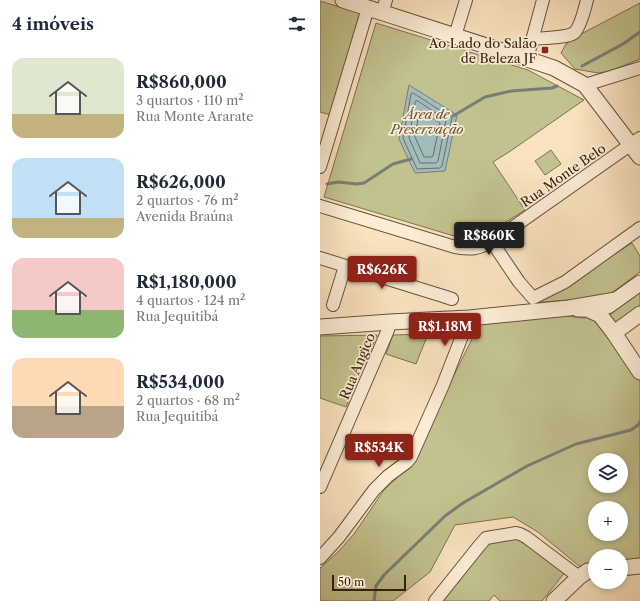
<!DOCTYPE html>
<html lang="pt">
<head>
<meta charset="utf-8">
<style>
  :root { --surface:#fff; --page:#f2f2f3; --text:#1f2937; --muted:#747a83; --accent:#8f2418 }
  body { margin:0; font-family:"Libre Caslon Text",serif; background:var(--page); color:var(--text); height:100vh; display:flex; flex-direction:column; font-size:15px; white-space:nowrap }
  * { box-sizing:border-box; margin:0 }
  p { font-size:13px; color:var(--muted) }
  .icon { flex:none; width:22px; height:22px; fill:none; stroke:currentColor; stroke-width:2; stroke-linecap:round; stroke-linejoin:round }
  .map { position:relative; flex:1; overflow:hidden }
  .side { display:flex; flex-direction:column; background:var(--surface); width:320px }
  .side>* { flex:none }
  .controls { position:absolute; left:268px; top:453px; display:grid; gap:8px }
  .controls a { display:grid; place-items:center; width:40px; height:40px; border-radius:50%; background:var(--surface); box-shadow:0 2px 6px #0003; font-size:20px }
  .scale { position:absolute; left:12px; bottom:10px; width:74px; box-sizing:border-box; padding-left:4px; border:2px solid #39210c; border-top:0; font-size:11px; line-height:14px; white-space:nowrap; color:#39210c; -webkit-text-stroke:3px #fbecd5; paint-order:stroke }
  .price { position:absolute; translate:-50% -34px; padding:0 9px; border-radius:4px; background:var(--accent); color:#fff; font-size:13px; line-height:26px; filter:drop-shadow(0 1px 2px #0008) }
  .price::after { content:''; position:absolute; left:50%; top:24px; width:12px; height:9px; margin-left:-6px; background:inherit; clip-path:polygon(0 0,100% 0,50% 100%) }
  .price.on { background:#222; color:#fff }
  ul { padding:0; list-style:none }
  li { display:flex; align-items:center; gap:12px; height:100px; padding:0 12px }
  li span { display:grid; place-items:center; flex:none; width:112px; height:80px; border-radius:12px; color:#555 }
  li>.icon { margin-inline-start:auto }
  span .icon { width:48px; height:48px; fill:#fffc; stroke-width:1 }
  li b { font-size:17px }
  h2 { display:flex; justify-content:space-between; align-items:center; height:48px; padding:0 12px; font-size:17px }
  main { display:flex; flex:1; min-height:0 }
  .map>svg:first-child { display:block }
</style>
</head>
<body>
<main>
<section class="side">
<h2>4 imóveis<svg class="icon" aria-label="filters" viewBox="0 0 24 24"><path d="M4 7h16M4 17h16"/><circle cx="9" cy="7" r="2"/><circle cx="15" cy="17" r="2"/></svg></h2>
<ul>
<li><span style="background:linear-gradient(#dfe7d0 70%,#c2b280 0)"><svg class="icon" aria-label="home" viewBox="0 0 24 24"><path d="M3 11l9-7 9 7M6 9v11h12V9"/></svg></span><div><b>R$860,000</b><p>3 quartos · 110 m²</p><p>Rua Monte Ararate</p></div></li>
<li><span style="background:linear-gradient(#bfe0f5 75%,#c2b280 0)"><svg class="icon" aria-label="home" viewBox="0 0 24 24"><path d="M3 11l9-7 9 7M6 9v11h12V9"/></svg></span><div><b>R$626,000</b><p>2 quartos · 76 m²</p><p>Avenida Braúna</p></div></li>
<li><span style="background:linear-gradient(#f6c9c9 65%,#8fb573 0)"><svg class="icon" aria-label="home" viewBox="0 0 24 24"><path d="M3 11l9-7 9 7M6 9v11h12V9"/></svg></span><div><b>R$1,180,000</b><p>4 quartos · 124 m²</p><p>Rua Jequitibá</p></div></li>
<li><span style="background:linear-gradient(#ffd9b3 60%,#b9a48a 0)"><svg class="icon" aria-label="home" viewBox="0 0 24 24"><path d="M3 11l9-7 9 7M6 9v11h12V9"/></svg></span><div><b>R$534,000</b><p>2 quartos · 68 m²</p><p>Rua Jequitibá</p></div></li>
</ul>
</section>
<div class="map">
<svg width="320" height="601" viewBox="0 0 320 601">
  <rect width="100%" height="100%" fill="#f9e2be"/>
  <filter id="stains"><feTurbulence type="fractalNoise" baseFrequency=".005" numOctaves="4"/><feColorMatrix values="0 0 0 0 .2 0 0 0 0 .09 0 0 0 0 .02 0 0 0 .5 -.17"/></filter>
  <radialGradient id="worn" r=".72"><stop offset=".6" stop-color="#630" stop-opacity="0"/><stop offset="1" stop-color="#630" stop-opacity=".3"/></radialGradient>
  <g fill="#c2c28f" stroke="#7e724e" fill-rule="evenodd">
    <path d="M0 1 40 13 11 115 0 112Z"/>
    <path d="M320 3V59L290 71 278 73 255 69 241 53 246 44 261 34Z"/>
    <path d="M56 23 166 57 208 70 264 100 189 152 173 162 205 210 154 242 4 197Z"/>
    <path d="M231 150 241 164 225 175 215 161Z"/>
    <path d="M312 243 320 256V272L286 297 210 303 240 290Z"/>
    <path d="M320 291V306L294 324 288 315Z"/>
    <path d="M248 316 262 318 277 317 320 377V560L301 562V556H275V565L259 566 218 532 193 517 135 525 110 572 73 601H0V568L19 551 34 534 64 490 92 464 127 389 161 321ZM275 460H301V486H275ZM275 508H301V534H275Z"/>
    <path d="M108 334 96 364 66 354 73 335Z"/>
    <path d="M57 335 26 407 0 398V336Z"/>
    <path d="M192 536 246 571 222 601H180L174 595 169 601H119L163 546Z"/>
  </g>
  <path fill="#a2bcbc" stroke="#787e76" d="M89 85 137 115 125 171 95 173 79 139Z"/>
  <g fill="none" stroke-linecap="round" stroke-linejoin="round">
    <g stroke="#6e6e64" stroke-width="1">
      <path d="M93 93 132 118 122 166 120 168 97 169 83 138 91 94Z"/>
      <path d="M96 101H98L126 120 118 161 116 163H100L89 138 95 103Z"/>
      <path d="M100 111H102L120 123 113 156 111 157H104L95 137Z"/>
    </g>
    <g stroke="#787e76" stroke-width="3">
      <path d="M262 66 303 44 320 32"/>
      <path d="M133 116 165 97 191 91 232 88 237 86"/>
      <path d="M7 184 18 182 37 184 44 183 73 164 91 159"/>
      <path d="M54 601 56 586 64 575 125 516 143 503 207 466 256 444 311 430 318 425 320 422"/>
    </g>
    <g stroke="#695138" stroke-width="14">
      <g id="minor">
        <path d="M62 12 66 0"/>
        <path d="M135 36 146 0"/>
        <path d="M212 39C222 38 247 38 254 33 260 28 265 8 267 0"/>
        <path d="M207 59 223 0"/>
        <path d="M265 85 320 68"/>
        <path d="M0 167 48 8"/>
        <path d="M0 206 135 247C152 250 157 249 172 242L320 138"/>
        <path d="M172 242 199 282 213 298 245 282 320 228"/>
        <path d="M0 258 123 296 132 299"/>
        <path d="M13 305 25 266"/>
        <path d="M0 487 68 330 70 322"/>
        <path d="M0 558 19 537 54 490 68 476 87 462 91 457 123 385 149 318"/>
        <path d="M115 601 159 546 166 538 196 533 200 534 206 537 259 577"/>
      </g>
    </g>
    <g stroke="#695138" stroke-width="17">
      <g id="tertiary">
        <path d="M23 0 207 59 234 68 265 85 320 157"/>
        <path d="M288 306 320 283"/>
        <path d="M258 309H267L280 315 294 333 320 372"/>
        <path d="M0 327 70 322 149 318 249 308 296 300"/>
        <path d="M294 333 320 314"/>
        <path d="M301 568 320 566"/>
        <path d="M234 601 259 577 268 571 275 570"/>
      </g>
    </g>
    <use href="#minor" stroke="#fbecd5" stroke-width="12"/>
    <use href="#tertiary" stroke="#fbecd5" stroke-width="15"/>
  </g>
  <rect fill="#8f2418" stroke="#fbecd5" stroke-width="1.5" x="221" y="46" width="8" height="8" rx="2"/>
  <g text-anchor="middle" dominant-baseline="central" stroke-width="3.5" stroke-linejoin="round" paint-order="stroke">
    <g font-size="13" fill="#39210c" stroke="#fbecd5" text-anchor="end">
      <text x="217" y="43">Ao Lado do Salão<tspan x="217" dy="15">de Beleza JF</tspan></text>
    </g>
    <g font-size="13" font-style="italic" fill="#625133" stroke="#fbecd5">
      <text x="107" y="114">Área de<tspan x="107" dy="15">Preservação</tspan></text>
    </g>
    <g font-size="13" fill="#39210c" stroke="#fbecd5">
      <text transform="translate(243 175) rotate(-35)">Rua Monte Belo</text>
      <text transform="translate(37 366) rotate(-67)">Rua Angico</text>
    </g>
  </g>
  <rect width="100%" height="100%" filter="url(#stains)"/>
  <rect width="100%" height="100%" fill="url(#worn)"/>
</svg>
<div class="controls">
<a><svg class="icon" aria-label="layers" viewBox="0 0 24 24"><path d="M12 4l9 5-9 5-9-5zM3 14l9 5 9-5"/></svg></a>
<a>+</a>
<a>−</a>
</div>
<div class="scale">50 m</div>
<b class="price on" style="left:169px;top:256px">R$860K</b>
<b class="price" style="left:62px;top:290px">R$626K</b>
<b class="price" style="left:125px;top:347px">R$1.18M</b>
<b class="price" style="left:59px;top:468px">R$534K</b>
</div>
</main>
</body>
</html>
